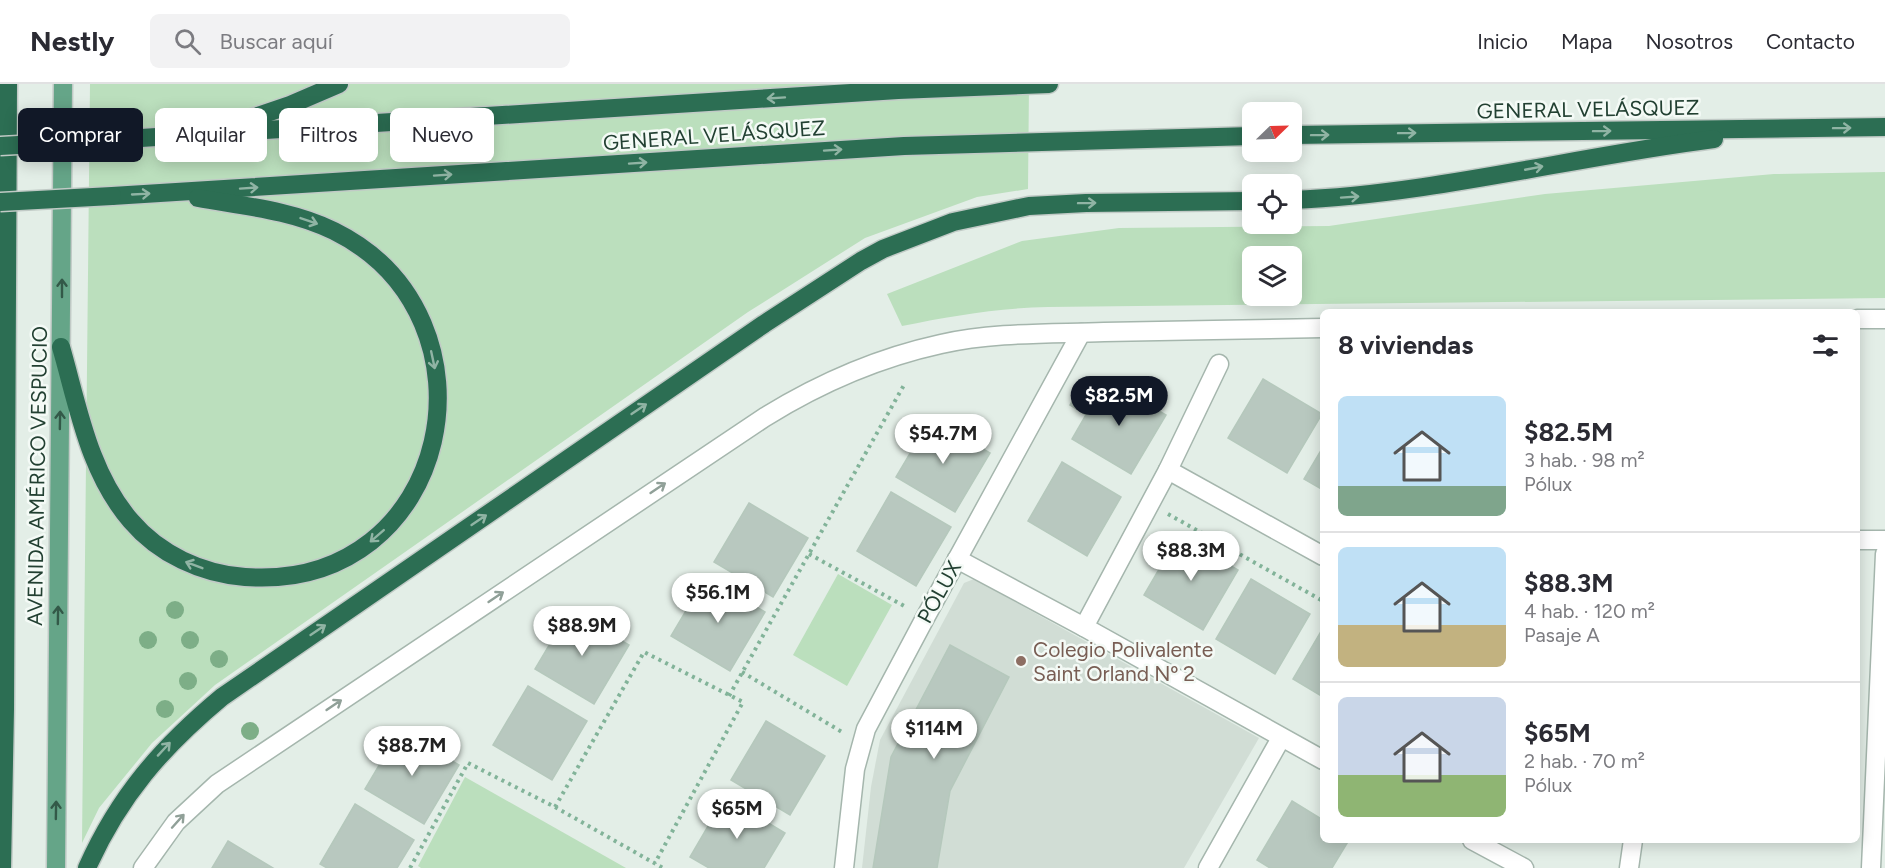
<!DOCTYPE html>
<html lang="es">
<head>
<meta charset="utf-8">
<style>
  :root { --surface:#fff; --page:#f2f2f3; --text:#2b2b33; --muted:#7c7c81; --line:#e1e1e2; --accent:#111827 }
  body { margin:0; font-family:Figtree,sans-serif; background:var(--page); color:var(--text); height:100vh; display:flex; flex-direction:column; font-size:22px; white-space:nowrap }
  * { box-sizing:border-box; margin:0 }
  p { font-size:20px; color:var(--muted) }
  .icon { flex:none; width:33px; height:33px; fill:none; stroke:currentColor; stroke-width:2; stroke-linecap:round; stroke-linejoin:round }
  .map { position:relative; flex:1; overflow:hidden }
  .panel { position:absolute; left:1320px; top:225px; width:540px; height:534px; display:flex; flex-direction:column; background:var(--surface); border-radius:9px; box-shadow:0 3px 15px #0003 }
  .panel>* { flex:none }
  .guide { position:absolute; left:18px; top:24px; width:570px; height:54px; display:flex; gap:12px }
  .needle { width:39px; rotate:67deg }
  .fabs { position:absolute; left:1242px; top:18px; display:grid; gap:12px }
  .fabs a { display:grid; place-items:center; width:60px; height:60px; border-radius:9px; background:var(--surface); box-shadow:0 3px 15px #0003; font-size:30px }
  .price { position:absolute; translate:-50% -51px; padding:0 14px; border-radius:21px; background:#fff; color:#222; font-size:20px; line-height:39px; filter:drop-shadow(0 2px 3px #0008) }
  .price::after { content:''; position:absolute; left:50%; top:36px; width:18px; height:14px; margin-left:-9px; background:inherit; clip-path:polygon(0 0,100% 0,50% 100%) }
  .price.active { background:var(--accent); color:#fff }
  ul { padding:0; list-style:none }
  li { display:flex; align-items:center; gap:18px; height:150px; padding:0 18px }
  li+li { border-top:2px solid var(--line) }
  li span { display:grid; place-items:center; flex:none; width:168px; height:120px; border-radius:9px; color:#555 }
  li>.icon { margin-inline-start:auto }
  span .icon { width:72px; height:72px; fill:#fffc; stroke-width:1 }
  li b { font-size:26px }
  h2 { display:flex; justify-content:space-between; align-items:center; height:72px; padding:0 18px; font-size:26px }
  .chip { padding:0 21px; border-radius:9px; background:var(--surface); box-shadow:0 3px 15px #0003; font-size:21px; line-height:54px }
  .chip.active { background:var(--accent); color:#fff }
  header { display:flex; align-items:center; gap:36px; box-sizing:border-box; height:84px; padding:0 30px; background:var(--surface); border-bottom:2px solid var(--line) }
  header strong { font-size:28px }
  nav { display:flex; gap:33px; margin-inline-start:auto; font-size:21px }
  .search { width:420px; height:54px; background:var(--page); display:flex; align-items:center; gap:15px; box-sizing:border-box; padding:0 21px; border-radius:9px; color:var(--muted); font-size:22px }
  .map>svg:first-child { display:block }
</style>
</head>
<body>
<header>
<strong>Nestly</strong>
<div class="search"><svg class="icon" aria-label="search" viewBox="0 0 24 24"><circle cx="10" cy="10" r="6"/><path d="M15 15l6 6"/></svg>Buscar aquí</div>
<nav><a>Inicio</a><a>Mapa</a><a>Nosotros</a><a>Contacto</a></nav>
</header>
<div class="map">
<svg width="1885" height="784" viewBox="0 0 1885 784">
  <rect width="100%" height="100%" fill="#e3eee7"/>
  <path fill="#d1ddd5" d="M974 495 1259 654 1184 784H862L871 703 880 656 964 499Z"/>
  <g fill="#bbdfbd" fill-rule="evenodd">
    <path d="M90 0H1029L1028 105 977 113 865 154 748 228 215 601 152 659 99 724 82 759Z"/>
    <path d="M1885 88V214L1048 223C998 224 951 232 902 242L887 210 1022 157 1119 144 1329 142 1545 110 1774 90ZM1252 172H1292V212H1252Z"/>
    <path d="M838 490 892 521 847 602 793 571Z"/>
    <path d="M465 693 626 784H421L418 782Z"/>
  </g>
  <g fill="#b8c8bf" stroke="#b5c8bc" stroke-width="1.5">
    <path d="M1085 295 1102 305 1086 331 1070 321Z"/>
    <path d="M1263 295 1322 330 1287 389 1228 354Z"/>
    <path d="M1106 296 1166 331 1131 390 1072 355Z"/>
    <path d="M931 334 990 369 955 428 896 393Z"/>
    <path d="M1323 363V406L1304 395Z"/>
    <path d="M1062 378 1121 413 1087 472 1028 437Z"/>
    <path d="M891 408 951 443 916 502 857 467Z"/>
    <path d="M749 419 808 454 773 513 714 478Z"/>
    <path d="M1179 451 1238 486 1203 546 1144 511Z"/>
    <path d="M706 493 765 528 730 587 671 552Z"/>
    <path d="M1251 495 1310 530 1275 590 1216 555Z"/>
    <path d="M570 526 629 561 594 620 535 585Z"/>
    <path d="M1323 544V613L1293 595Z"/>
    <path d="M950 561 1009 593 950 707 937 784H873L891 673Z"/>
    <path d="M528 602 587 637 552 696 493 661Z"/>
    <path d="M766 637 825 672 790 731 731 696Z"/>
    <path d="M400 646 459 681 424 740 365 705Z"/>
    <path d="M725 713 785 749 764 784H709L690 773Z"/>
    <path d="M1292 717 1323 736V756H1349L1332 784H1270L1257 776Z"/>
    <path d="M355 720 414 756 397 784H327L320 780Z"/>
    <path d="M228 757 273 784H212Z"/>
  </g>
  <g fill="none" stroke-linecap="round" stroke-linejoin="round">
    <g stroke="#a5b6ad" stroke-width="21">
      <g id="minor">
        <path d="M1857 235H1885"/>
        <path d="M1168 386 1323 472"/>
        <path d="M1857 456H1885"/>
        <path d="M957 475 1084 543 1323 676"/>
        <path d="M1084 543 1168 386 1219 280"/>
        <path d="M1472 756 1524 784"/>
        <path d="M143 784 176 738 217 700 765 333C820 299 877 274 941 260 994 248 1050 250 1104 248 1177 247 1250 245 1323 244"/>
        <path d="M844 784 855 685 866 645 925 534 1081 249"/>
        <path d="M1208 784 1281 654"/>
        <path d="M1629 784 1633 756"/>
        <path d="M1871 784 1885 470"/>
      </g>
    </g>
    <g stroke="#c1cac6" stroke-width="21">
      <path id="major" d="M56 784 63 0"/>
    </g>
    <g stroke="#c1cac6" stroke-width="21">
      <g id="highway">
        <path d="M226 43 290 21 339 0"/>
        <path d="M1292 51 1885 43"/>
        <path d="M109 56 898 6 1049 0"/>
        <path d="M112 112 904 62 1252 52"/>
        <path d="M1292 116C1434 110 1572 73 1714 55"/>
        <path d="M61 263C78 322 89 389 131 437 159 470 202 490 245 493 453 508 508 233 334 147 292 126 243 122 198 114"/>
        <path d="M2 784 5 625 8 0"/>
        <path d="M87 784C119 712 162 663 222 613L764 240 861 177 883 165 953 138 1029 122 1086 119 1252 117"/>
      </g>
    </g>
    <g stroke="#82b399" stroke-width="4" stroke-dasharray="3 4.5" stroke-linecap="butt">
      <path d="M1168 430 1323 517"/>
      <path d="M809 470 906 523"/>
      <path d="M742 588 842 648"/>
      <path d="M729 612 904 301"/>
      <path d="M555 723 644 568 743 618 655 779"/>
      <path d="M410 784 468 679 555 723 663 784"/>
    </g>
    <use href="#minor" stroke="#fff" stroke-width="18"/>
    <use href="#major" stroke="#65a588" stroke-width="18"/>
    <use href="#highway" stroke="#2c6e53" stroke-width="18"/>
    <g stroke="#c1cac6" stroke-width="21" stroke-linecap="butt">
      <g id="highway-bridge">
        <path d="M0 62 109 56"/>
        <path d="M0 118 112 112"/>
      </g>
    </g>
    <use href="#highway-bridge" stroke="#2c6e53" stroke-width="18"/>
  </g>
  <g fill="#7dae87">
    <circle cx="175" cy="526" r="9"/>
    <circle cx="148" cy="556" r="9"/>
    <circle cx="190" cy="556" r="9"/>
    <circle cx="219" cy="575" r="9"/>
    <circle cx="188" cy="597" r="9"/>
    <circle cx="165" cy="625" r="9"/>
    <circle cx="250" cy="647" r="9"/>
  </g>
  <defs><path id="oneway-shaft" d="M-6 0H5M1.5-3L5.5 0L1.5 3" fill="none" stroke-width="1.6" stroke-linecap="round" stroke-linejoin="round" transform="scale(1.5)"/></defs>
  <g stroke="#90b4a4">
    <use href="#oneway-shaft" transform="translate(776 14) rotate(176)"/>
    <use href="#oneway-shaft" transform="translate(1842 44) rotate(-1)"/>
    <use href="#oneway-shaft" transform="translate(1602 47) rotate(-1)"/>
    <use href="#oneway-shaft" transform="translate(1407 49) rotate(-1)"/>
    <use href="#oneway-shaft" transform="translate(1320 51) rotate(-1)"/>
    <use href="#oneway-shaft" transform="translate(833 66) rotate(-4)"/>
    <use href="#oneway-shaft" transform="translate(638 79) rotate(-4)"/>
    <use href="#oneway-shaft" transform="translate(1534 84) rotate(-11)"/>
    <use href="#oneway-shaft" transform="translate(443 91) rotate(-4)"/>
    <use href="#oneway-shaft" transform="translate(249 104) rotate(-4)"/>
    <use href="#oneway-shaft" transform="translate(141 110) rotate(-3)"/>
    <use href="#oneway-shaft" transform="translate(1350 113) rotate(-4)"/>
    <use href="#oneway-shaft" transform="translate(1087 119) rotate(-1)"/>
    <use href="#oneway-shaft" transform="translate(309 137) rotate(19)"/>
    <use href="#oneway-shaft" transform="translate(433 276) rotate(78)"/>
    <use href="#oneway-shaft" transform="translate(639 325) rotate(-34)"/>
    <use href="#oneway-shaft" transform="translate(479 436) rotate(-34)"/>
    <use href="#oneway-shaft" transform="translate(377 452) rotate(139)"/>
    <use href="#oneway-shaft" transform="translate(194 481) rotate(-159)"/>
    <use href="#oneway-shaft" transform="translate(318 546) rotate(-34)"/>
    <use href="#oneway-shaft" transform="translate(164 665) rotate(-47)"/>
  </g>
  <g stroke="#335948">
    <use href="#oneway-shaft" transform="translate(62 204) rotate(-90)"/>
    <use href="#oneway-shaft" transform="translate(60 336) rotate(-89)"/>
    <use href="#oneway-shaft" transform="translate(58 531) rotate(-89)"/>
    <use href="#oneway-shaft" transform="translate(56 726) rotate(-89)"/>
  </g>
  <g stroke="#90a098">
    <use href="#oneway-shaft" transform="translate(658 404) rotate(-34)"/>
    <use href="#oneway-shaft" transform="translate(496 513) rotate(-34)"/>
    <use href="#oneway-shaft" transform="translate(334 621) rotate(-34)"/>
    <use href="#oneway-shaft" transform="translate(178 737) rotate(-48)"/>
  </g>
  <circle fill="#8d6e63" stroke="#f4faf6" stroke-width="2" cx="1021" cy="577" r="6"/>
  <g text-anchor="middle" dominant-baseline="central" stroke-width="5" stroke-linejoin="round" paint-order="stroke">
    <g font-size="21" fill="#224032" stroke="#f4faf6">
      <text transform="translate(1588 25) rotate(-1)">GENERAL VELÁSQUEZ</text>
      <text transform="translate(714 51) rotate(-4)">GENERAL VELÁSQUEZ</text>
      <text transform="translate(37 392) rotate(-89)">AVENIDA AMÉRICO VESPUCIO</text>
      <text transform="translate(939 508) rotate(-61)">PÓLUX</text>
    </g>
    <g font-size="21" fill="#785e54" stroke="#f4faf6" text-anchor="start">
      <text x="1033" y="565">Colegio Polivalente<tspan x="1033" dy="24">Saint Orland Nº 2</tspan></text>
    </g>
  </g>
</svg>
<div class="fabs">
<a><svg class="needle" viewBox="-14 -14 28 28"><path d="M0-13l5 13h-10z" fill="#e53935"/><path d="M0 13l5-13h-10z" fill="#7c7c81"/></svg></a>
<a><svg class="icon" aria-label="locate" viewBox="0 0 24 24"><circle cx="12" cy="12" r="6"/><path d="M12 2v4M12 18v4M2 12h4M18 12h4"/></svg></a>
<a><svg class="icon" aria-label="layers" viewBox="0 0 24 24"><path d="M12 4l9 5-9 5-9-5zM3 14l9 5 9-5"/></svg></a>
</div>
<b class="price active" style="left:1119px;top:343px">$82.5M</b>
<b class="price" style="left:943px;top:381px">$54.7M</b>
<b class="price" style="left:1191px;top:498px">$88.3M</b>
<b class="price" style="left:718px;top:540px">$56.1M</b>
<b class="price" style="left:582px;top:573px">$88.9M</b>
<b class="price" style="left:934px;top:676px">$114M</b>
<b class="price" style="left:412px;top:693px">$88.7M</b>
<b class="price" style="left:737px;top:756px">$65M</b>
<div class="guide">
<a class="chip active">Comprar</a>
<a class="chip">Alquilar</a>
<a class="chip">Filtros</a>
<a class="chip">Nuevo</a>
</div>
<section class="panel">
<h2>8 viviendas<svg class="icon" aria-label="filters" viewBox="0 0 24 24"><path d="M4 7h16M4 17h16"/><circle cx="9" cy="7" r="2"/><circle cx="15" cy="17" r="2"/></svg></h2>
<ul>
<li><span style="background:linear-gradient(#bfe0f5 75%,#7fa58c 0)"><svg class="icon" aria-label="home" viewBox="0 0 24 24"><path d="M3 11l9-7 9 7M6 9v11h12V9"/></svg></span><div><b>$82.5M</b><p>3 hab. · 98 m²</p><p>Pólux</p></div></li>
<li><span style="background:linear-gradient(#bfe0f5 65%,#c2b280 0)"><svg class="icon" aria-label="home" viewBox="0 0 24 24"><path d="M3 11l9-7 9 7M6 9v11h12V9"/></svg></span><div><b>$88.3M</b><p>4 hab. · 120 m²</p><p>Pasaje A</p></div></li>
<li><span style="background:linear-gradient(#c9d6e8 65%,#8fb573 0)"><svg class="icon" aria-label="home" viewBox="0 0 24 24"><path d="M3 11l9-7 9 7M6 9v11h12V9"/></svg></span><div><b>$65M</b><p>2 hab. · 70 m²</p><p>Pólux</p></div></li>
</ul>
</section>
</div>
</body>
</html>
